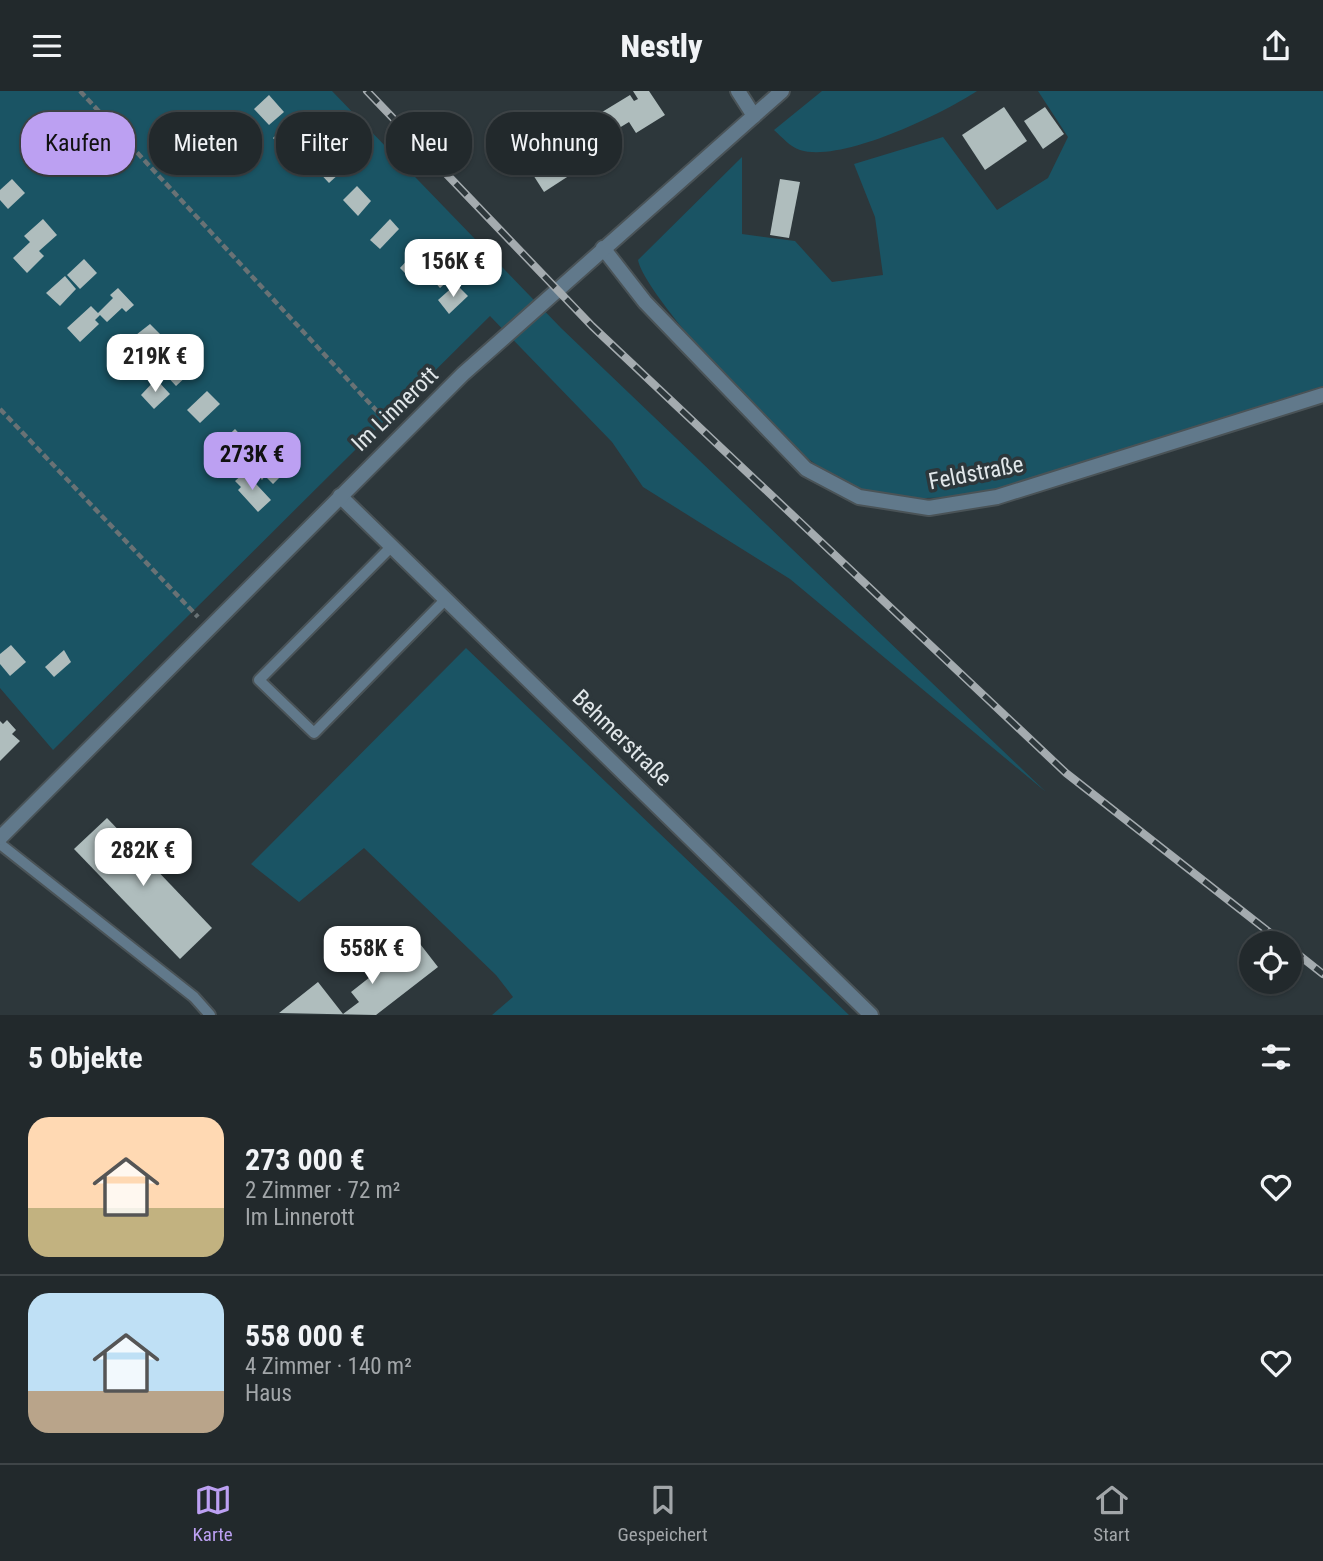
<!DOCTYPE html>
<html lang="de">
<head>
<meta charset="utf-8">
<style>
  :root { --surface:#22292c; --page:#2e3538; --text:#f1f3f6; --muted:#a2a6a9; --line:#3f4548; --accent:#bca0f2 }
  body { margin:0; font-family:"Roboto Condensed",sans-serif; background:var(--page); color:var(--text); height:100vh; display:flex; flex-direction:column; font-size:26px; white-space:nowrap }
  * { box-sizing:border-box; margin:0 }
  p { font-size:23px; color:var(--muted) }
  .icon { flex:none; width:38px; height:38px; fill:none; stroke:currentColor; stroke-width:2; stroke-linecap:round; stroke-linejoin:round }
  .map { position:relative; height:924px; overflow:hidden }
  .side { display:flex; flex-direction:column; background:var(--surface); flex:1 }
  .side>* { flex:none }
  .hud { position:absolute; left:21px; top:21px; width:700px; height:63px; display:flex; gap:14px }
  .buttons { position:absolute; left:1239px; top:840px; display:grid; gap:14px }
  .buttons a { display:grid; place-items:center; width:63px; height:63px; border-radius:50%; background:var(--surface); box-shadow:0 2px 5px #0004,0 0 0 2px var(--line); font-size:35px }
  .price { position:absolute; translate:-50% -60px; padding:0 16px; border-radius:14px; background:#fff; color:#222; font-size:23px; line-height:46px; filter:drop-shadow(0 2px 4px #0008) }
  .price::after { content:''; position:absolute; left:50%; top:42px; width:21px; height:16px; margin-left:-10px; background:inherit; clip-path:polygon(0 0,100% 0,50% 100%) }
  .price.on { background:var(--accent); color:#111 }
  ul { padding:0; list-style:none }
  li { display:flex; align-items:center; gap:21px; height:175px; padding:0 28px }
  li+li { border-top:2px solid var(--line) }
  li span { display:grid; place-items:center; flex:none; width:196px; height:140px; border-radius:21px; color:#555 }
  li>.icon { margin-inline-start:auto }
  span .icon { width:84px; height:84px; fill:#fffc; stroke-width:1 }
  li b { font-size:30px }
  h2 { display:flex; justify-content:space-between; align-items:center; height:84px; padding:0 28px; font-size:30px }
  .tag { padding:0 24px; border-radius:28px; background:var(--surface); box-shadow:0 2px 5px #0004,0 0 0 2px var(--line); font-size:24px; line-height:63px }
  .tag.on { background:var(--accent); color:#111 }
  header { display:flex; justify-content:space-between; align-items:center; height:91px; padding:0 28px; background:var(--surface); font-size:32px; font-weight:800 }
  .tab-bar { display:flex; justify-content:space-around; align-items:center; height:98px; border-top:2px solid var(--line); background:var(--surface); font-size:19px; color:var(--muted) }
  .tab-bar a { display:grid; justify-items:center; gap:4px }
  .tab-bar .on { color:var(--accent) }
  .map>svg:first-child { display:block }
</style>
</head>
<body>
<header><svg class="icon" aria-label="menu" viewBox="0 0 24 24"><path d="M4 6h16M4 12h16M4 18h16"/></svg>Nestly<svg class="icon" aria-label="share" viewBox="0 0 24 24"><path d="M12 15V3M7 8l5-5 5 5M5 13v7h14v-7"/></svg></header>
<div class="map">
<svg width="1323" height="924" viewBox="0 0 1323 924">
  <rect width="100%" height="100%" fill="#2d373b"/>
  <g fill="#1a5464">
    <path d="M0 0H332L561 237 1046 701 790 488 643 396 612 351 490 225 53 659 0 597Z"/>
    <path d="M822 0H977C942 23 842 72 800 59 790 56 782 46 774 39Z"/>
    <path d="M1038 0H1323V295L986 402C946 406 897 413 858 398 840 390 819 376 803 364 770 338 645 205 638 169L742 66V143L795 150 832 191 883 184 875 126 854 73 943 46 997 119 1048 87 1068 46Z"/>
    <path d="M466 557 849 924H492L513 906 496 884 364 757 299 811 251 773Z"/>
  </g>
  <g fill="#afbdbd">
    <path d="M633 0H649L665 24 636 42 629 31 596 51 584 32 630 4 634 10 638 8Z"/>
    <path d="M269 4 284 21 269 34 254 18Z"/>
    <path d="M1004 16 1027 50 985 79 962 44Z"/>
    <path d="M1045 16 1064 43 1043 58 1024 30Z"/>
    <path d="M289 32 304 48 288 63 273 47Z"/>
    <path d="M563 43 584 75 544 101 523 68Z"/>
    <path d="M326 67 340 82 329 92 315 77Z"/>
    <path d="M12 88 25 102 8 118 0 109V99Z"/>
    <path d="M780 88 800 91 789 147 770 144Z"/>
    <path d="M357 95 371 110 358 125 343 109Z"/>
    <path d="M43 128 57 144 39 160 44 165 27 182 13 167 30 151 24 145Z"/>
    <path d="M390 128 399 138 380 158 370 149Z"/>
    <path d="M420 155 451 187 440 197 423 178 412 189 400 177Z"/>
    <path d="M84 168 97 182 80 198 67 184Z"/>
    <path d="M65 185 76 198 60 215 46 202Z"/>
    <path d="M456 193 468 205 449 223 438 209Z"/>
    <path d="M118 197 134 214 126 221 122 217 107 231 100 224 95 229 99 233 80 251 67 237 91 215 98 222 113 207 110 204Z"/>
    <path d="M150 233 160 243 139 264 127 251Z"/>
    <path d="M121 254 134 269 121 280 108 266Z"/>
    <path d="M172 265 189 283 176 295 164 282 160 283 156 280Z"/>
    <path d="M156 288 170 303 154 318 141 304Z"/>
    <path d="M207 300 220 313 200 332 187 319Z"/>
    <path d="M235 338 253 357 236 372 219 353Z"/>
    <path d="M266 363 288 378 273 393 265 385 262 389 251 377Z"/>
    <path d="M245 381 271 409 258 421 238 399 241 396 235 390Z"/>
    <path d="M11 554 26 571 10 585 0 573V563Z"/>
    <path d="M64 559 71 571 54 586 45 576Z"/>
    <path d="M7 629 16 639 12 643 20 650 0 670V630L3 633Z"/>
    <path d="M107 727 212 837 180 868 74 758Z"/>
    <path d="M417 849 438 876 376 924 279 922 318 891 343 923 359 911 351 901Z"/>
  </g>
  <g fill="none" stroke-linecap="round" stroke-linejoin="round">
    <g stroke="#4a5357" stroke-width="14">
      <g id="lane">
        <path d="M391 456 259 589 314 642 445 509"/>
        <path d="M0 753 194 906 210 924"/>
      </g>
    </g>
    <g stroke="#4a5357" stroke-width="18">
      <g id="street">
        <path d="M738 0 754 25"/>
        <path d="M603 157 645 211 806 378 859 406 929 417 997 406 1323 304"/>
        <path d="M340 405 871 924"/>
        <path d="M0 747 463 283 782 0"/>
      </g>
    </g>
    <g stroke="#697275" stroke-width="4.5" stroke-dasharray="7 3.5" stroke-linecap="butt">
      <path d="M80 0 387 331"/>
      <path d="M0 318 198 526"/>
    </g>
    <use href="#lane" stroke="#61798b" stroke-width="10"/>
    <use href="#street" stroke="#61798b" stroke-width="14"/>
    <g stroke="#a4abaf" stroke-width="8">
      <g id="rail">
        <path d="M367 0 592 235 1066 682 1283 852"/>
        <path d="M1290 857 1323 883"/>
      </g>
    </g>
    <use href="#rail" stroke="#2d373b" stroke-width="5" stroke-dasharray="16" stroke-linecap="butt"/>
  </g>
  <g text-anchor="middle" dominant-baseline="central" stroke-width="7" stroke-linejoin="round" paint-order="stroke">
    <g font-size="23" fill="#e1e7ea" stroke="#2d373b">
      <text transform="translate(395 318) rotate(-44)">Im Linnerott</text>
      <text transform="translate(976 382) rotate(-11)">Feldstraße</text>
      <text transform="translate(622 647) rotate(44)">Behmerstraße</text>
    </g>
  </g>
</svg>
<div class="buttons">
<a><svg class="icon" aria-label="locate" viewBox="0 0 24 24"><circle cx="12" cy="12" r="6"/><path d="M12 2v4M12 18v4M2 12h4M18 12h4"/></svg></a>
</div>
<b class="price" style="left:453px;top:208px">156K €</b>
<b class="price" style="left:155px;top:303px">219K €</b>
<b class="price on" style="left:252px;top:401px">273K €</b>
<b class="price" style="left:143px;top:797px">282K €</b>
<b class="price" style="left:372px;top:895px">558K €</b>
<div class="hud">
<a class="tag on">Kaufen</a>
<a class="tag">Mieten</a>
<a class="tag">Filter</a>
<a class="tag">Neu</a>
<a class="tag">Wohnung</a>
</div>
</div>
<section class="side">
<h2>5 Objekte<svg class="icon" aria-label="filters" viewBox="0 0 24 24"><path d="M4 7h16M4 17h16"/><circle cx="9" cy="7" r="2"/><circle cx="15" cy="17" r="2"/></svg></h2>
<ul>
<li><span style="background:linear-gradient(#ffd9b3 65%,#c2b280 0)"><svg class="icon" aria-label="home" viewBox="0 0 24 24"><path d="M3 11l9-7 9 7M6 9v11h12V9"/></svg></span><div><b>273 000 €</b><p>2 Zimmer · 72 m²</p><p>Im Linnerott</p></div><svg class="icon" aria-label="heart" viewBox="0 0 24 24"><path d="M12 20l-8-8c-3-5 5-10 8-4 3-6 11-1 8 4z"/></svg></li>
<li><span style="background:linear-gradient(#bfe0f5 70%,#b9a48a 0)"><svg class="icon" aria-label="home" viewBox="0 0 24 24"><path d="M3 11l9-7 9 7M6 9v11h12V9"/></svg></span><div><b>558 000 €</b><p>4 Zimmer · 140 m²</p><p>Haus</p></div><svg class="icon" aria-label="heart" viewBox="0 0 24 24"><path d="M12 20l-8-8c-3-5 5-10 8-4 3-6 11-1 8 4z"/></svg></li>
</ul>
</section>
<nav class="tab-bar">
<a class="on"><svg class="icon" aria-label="map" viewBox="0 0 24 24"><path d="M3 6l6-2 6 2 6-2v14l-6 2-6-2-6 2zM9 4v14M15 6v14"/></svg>Karte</a>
<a><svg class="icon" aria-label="saved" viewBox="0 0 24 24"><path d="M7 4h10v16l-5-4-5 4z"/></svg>Gespeichert</a>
<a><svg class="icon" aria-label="home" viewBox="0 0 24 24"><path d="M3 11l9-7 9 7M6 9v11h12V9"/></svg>Start</a>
</nav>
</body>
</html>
